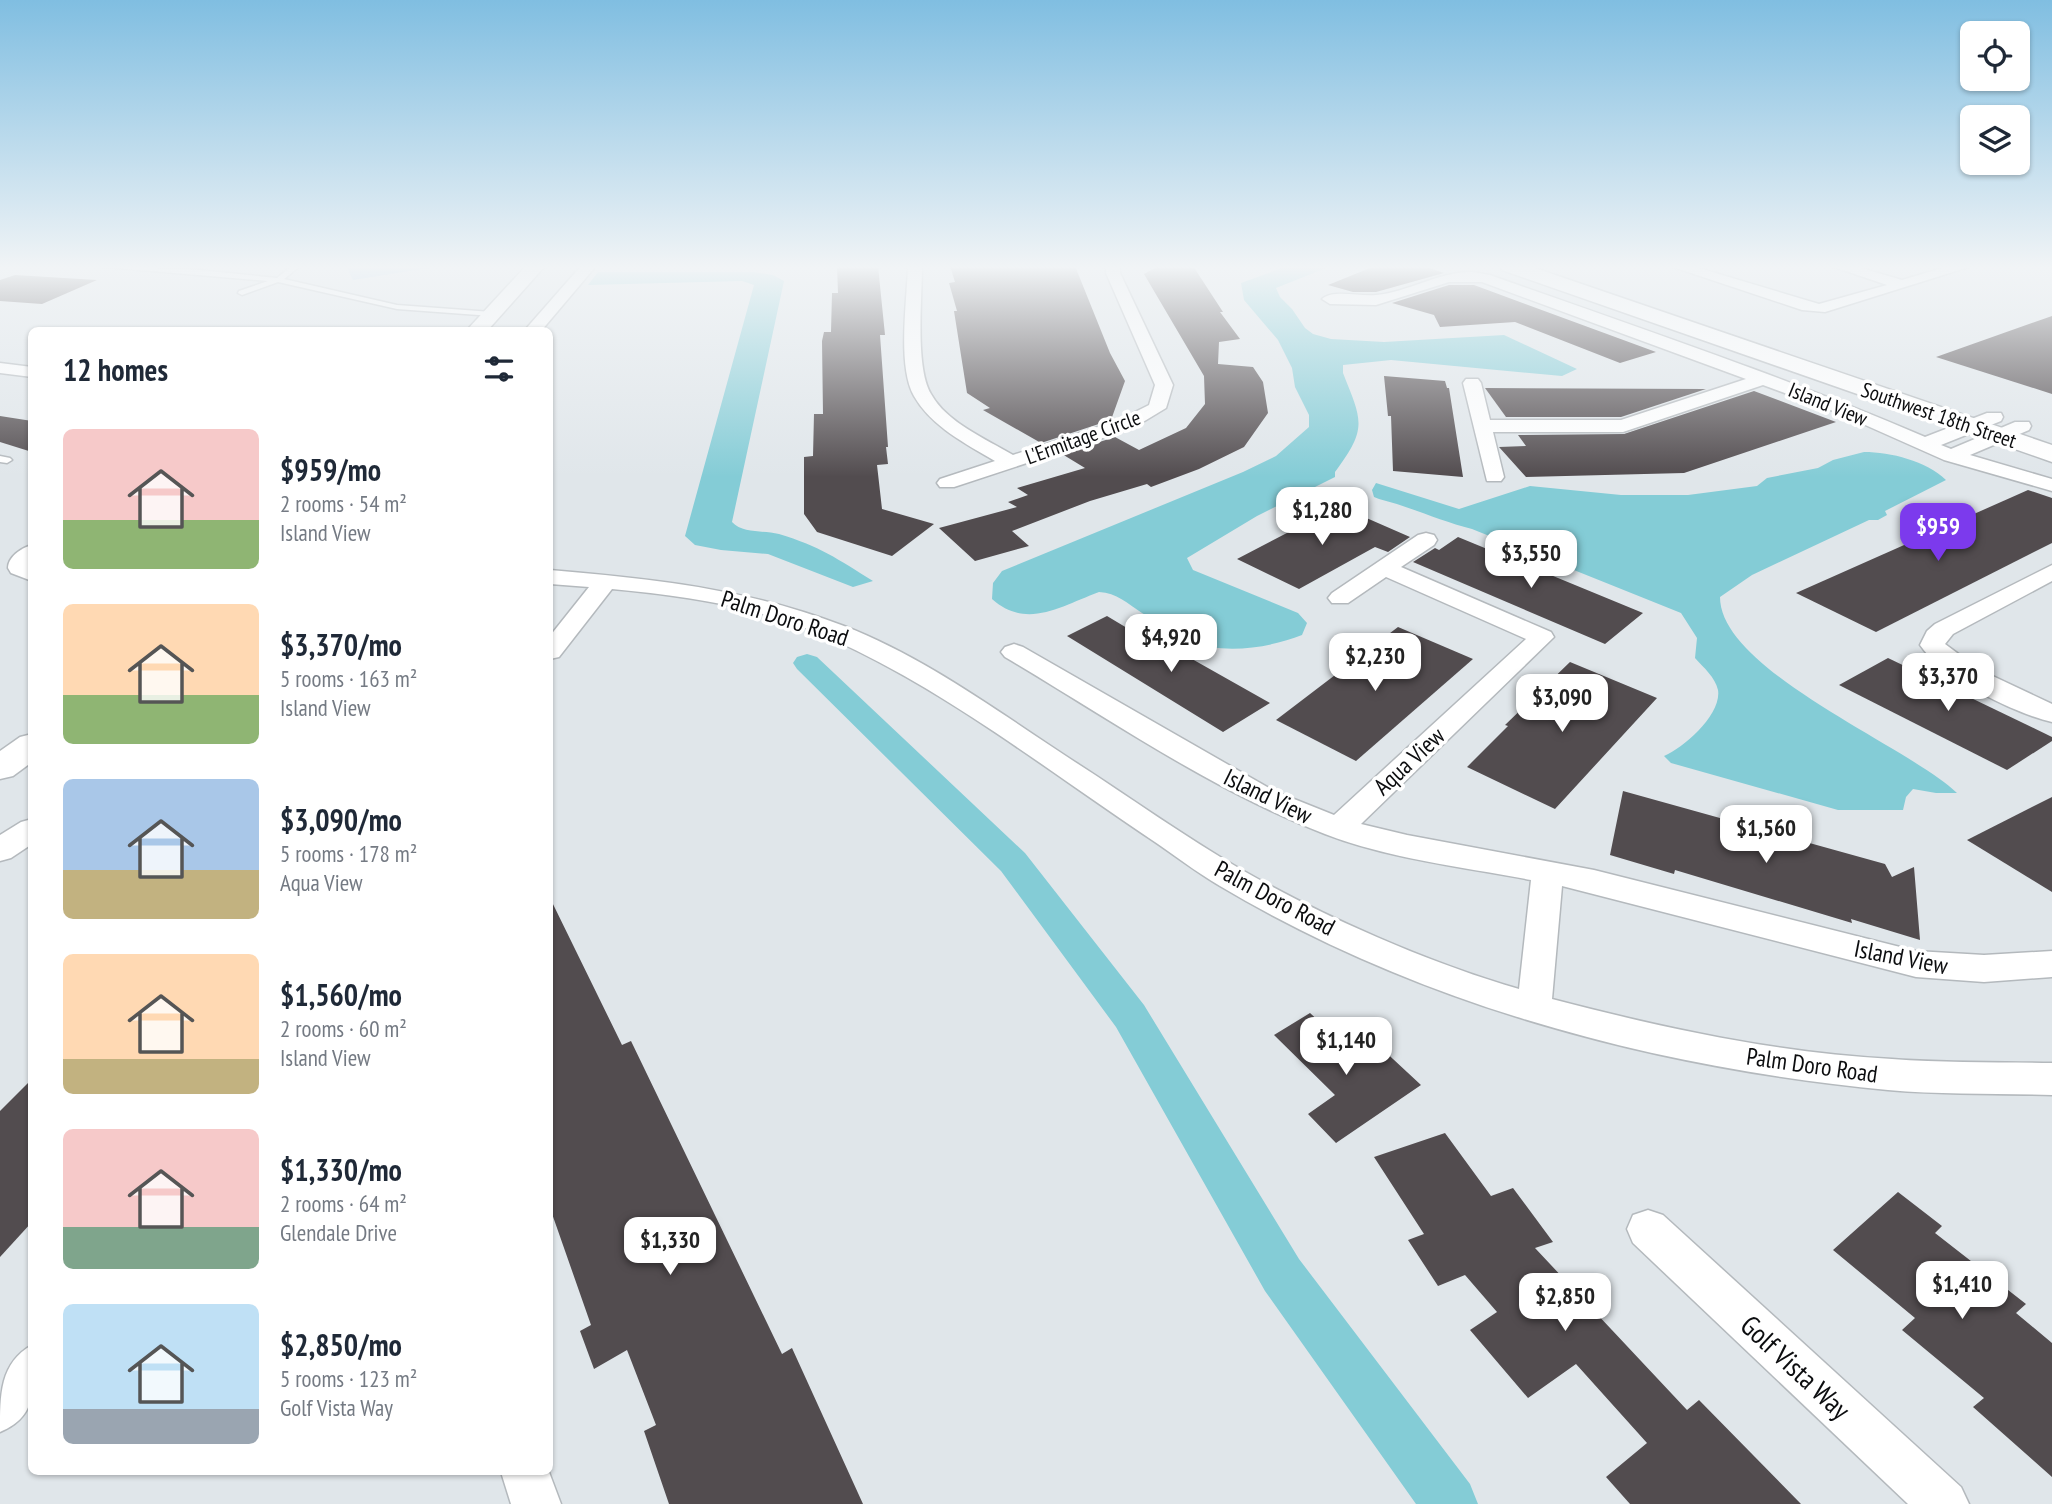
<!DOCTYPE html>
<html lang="en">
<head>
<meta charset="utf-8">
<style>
  :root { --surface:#fff; --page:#f2f2f3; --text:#1f2937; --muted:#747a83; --accent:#7c3aed }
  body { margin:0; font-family:"PT Sans Narrow",sans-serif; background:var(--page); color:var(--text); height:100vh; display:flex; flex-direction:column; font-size:26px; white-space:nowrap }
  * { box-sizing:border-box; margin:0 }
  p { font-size:23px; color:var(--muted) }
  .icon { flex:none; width:38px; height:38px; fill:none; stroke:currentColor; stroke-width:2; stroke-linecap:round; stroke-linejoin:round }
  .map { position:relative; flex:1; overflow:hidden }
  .details { position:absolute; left:28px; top:327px; width:525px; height:1148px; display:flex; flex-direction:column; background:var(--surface); border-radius:10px; box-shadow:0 2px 5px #0004 }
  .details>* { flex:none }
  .fabs { position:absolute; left:1960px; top:21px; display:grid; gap:14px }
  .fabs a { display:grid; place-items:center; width:70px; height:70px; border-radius:10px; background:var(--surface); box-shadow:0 2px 5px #0004; font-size:35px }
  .price { position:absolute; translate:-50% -60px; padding:0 16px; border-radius:14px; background:#fff; color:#222; font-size:23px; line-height:46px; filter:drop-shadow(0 2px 4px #0008) }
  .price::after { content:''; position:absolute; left:50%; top:42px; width:21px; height:16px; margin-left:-10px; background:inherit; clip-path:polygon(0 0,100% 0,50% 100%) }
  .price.on { background:var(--accent); color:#fff }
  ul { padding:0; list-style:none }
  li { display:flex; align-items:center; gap:21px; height:175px; padding:0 35px }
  li span { display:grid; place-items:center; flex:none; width:196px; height:140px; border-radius:10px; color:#555 }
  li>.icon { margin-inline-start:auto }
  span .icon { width:84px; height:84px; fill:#fffc; stroke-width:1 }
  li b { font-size:30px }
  h2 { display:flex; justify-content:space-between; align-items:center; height:84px; padding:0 35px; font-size:30px }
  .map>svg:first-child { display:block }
</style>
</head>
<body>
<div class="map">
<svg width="2052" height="1504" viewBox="0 0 2052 1504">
  <rect width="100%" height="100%" fill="#e0e6ea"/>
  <path fill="#9bc9ec" d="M346 266H441L353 280Z"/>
  <g fill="#84ccd6">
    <path d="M1288 266H1331L1276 288 1280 297 1292 309 1305 328 1313 334 1331 339 1384 342 1504 335 1577 369 1562 376 1391 360 1343 365V373C1362 421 1368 428 1335 472V477L1257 516 1187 558 1193 570 1298 613 1307 623 1302 635C1269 648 1223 655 1189 641 1173 634 1158 622 1142 613 1127 603 1117 593 1099 592 1061 606 1027 630 992 599L993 583 1002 571 1243 472 1276 456 1309 427V415L1295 387 1292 368 1278 340 1244 300 1241 283Z"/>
    <path d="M598 272H753L773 275 784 281 732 522C743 534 764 530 779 534 819 546 838 559 873 581L853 587 768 554 721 550 695 545 685 536 754 285 742 281 588 285Z"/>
    <path d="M1864 452C1891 452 1926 461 1946 480L1885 511 1887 515 1878 520H1869L1752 575 1720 597C1720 671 1908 746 1957 793H1936L1913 789 1906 797 1903 810H1838L1671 763 1664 756C1684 748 1722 714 1718 690 1715 677 1704 668 1695 658L1697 638 1681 613 1472 529C1440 521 1411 507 1379 499L1374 497 1372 490 1376 483 1459 509 1530 486 1621 495H1688L1757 486 1767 478 1818 468 1833 460Z"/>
  </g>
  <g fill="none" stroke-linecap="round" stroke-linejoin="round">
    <path fill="#84ccd6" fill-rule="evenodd" d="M807 654 817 657 1025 853 1144 1005 1299 1259 1470 1484 1478 1504H1416L1265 1291 1116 1027 1001 871 797 669 793 663 797 657Z"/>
  </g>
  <g fill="#524c4f">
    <path d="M837 266H878L885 335H880L888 447H886L888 464 877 465 882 509 934 524 892 556 817 532 804 514V457L813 456 814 414H823L822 341 824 332H831L832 293H838Z"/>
    <path d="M950 266H1075L1110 353 1125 381 1111 420 1041 443 983 410 990 408 967 393 954 311H957L949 283 955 282Z"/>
    <path d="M1158 266H1193L1223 312H1220L1240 339 1219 342 1218 364 1253 367 1263 382 1268 413 1244 447 1199 469 1151 487 1147 484 1090 501 1012 531 1029 546 975 561 939 528 1017 507 1008 502 1028 495 1017 488 1085 468 1062 454 1115 437 1139 450 1186 428 1205 404 1204 376 1144 274Z"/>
    <path d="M1375 266H1424L1444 273 1376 292H1353L1328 285Z"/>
    <path d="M15 275 97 280 42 304 0 301V280Z"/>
    <path d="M1449 285H1474L1656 352 1620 363 1515 322 1440 327 1434 315 1392 303Z"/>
    <path d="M2052 316V394L1936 357 2029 324Z"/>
    <path d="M1384 376 1445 381 1447 388H1449L1463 477 1393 471 1391 416H1388Z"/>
    <path d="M1485 388 1706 389 1621 417H1506Z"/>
    <path d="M1754 391 1836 422 1684 473 1526 477 1499 447 1526 446 1518 435 1624 434Z"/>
    <path d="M0 416 32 421V452L0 442Z"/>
    <path d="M2028 490 2052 498V543L1876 632 1796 593Z"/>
    <path d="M1339 506 1410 537 1388 552 1375 547 1299 589 1237 559Z"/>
    <path d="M1458 537 1643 613 1605 644 1413 562 1435 548 1439 550Z"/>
    <path d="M1107 616 1147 640 1153 637 1270 703 1223 732 1067 636Z"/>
    <path d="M1398 627 1473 659 1356 761 1276 720Z"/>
    <path d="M1888 658 2052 737V741L2007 770 1839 685Z"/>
    <path d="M1570 662 1657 698 1555 809 1467 767 1508 726 1505 725Z"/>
    <path d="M1623 791 1885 864 1892 877 1914 867 1920 940 1851 919 1852 923 1675 870 1674 874 1610 855Z"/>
    <path d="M2052 797V892L1967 840Z"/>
    <path d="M550 898 622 1045 631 1041 782 1354 792 1348 863 1504H669L644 1431 656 1425 627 1350 594 1369 580 1331 591 1325 550 1208Z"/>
    <path d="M1310 1013 1360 1059 1379 1046 1421 1085 1336 1143 1308 1114 1335 1095 1274 1035Z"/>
    <path d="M32 1079V1222L0 1257V1111Z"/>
    <path d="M1445 1133 1491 1196 1513 1188 1553 1242 1535 1248 1687 1410 1699 1400 1801 1504H1630L1606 1477 1647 1443 1576 1364 1528 1398 1470 1330 1497 1312 1465 1275 1438 1286 1408 1240 1424 1234 1374 1157Z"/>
    <path d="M1898 1192 1942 1226 1935 1233 2026 1304 2016 1313 2052 1343V1477L1973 1407 1984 1398 1902 1330 1915 1318 1833 1250Z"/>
  </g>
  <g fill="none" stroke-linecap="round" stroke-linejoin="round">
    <g stroke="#b4b9bd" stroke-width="3">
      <g id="service">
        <path d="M93 266 199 270 277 278 292 266H300L284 279 397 305 492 312 496 314 492 316 397 309 278 282 242 295 238 293 239 291 268 281Z"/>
        <path d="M0 456 10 458 12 460 7 463 0 462Z"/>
      </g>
    </g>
    <g stroke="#b4b9bd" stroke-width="3">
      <g id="minor">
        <path d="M581 266H596L541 331H524Z"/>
        <path d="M908 266H922C922 298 915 367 931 394 946 422 986 439 1013 455L1119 420 1149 405 1155 385 1106 273V266H1120V273L1173 385 1166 408 1133 428 954 487H940L937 483 940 479 995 461C966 444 931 426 914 396 897 366 907 301 908 266Z"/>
        <path d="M1670 266H1692L1819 304 1887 285 1831 266H1854L1902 280 1949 266H1972L1825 312 1802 310Z"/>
        <path d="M1472 272 1490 275C1636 327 1783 376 1925 437L1987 413H2001L2003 417 2001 421 1941 445 1951 449 2015 422H2029L2031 426 2029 430 1970 455 2052 479V491L1944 460 1836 412 1763 385 1623 432H1493L1504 477 1501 481H1487L1463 383 1466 379H1478L1481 383 1490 420H1621L1746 379 1482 282H1449L1376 305 1330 304 1322 299C1333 289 1361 297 1376 295 1409 292 1437 272 1472 272Z"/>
        <path d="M0 363 32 367V377L0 373Z"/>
        <path d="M1426 533 1434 535 1437 540 1434 545 1401 567 1551 632 1554 637 1361 824 1407 835 1594 870 1916 951 1984 955 2052 951V977L1984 982 1916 977 1562 886 1552 999C1663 1028 1778 1053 1892 1059 1945 1063 1999 1062 2052 1063V1095C1998 1093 1942 1095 1888 1090 1656 1068 1422 1006 1220 886 1196 872 1173 854 1149 838 1046 769 945 690 832 639 763 607 687 596 612 589L559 657 550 659V636L589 587 550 584V570C653 579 745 588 844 626 927 658 1001 714 1075 762 1131 798 1185 837 1242 870 1324 917 1429 963 1519 989L1531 880C1463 867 1390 859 1325 834 1213 791 1108 718 1005 657L1001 652 1005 647 1014 644 1023 647 1274 791 1334 815 1526 639 1386 577 1348 603H1332L1328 598 1332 593 1418 535Z"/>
        <path d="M32 545V581L11 573 8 568C8 557 21 548 32 545Z"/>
        <path d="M2052 565V581L1953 634 1945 644 1980 670 2052 704V722C2014 713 1942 678 1920 645L1927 631 1935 624Z"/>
        <path d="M32 819V844L11 858 0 861V835L21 822Z"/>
        <path d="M1648 1210 1663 1215 1961 1487 1969 1504H1908L1633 1243 1627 1229 1633 1215Z"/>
        <path d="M32 1345C32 1384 41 1415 0 1432 0 1394 0 1363 32 1345Z"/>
        <path d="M501 1472H549L561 1504H511Z"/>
      </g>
    </g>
    <g stroke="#b4b9bd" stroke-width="3">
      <g id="tertiary">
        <path d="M526 266H545L487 331H466Z"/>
        <path d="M32 734V762L13 776 0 779V751L20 737Z"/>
      </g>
    </g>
    <g stroke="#b4b9bd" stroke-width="3">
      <path id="secondary" d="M1499 266H1529L2052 445V462L1502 270Z"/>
    </g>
    <use href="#service" fill="#fff" fill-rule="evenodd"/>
    <use href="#minor" fill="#fff" fill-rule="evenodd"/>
    <use href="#tertiary" fill="#fff" fill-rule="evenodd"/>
    <use href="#secondary" fill="#fff" fill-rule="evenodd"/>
  </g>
  <linearGradient id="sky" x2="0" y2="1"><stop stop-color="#80bee1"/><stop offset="0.56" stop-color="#f1f4f6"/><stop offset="1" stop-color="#f1f4f6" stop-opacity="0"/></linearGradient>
  <rect width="2052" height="477" fill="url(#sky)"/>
  <g text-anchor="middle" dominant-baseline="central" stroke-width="7" stroke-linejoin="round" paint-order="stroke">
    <g font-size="21" fill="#0c0d0f" stroke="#fff">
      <text transform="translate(1828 404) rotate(22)">Island View</text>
      <text transform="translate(1939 415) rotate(19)">Southwest 18th Street</text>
      <text transform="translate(1083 437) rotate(-20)">L'Ermitage Circle</text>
    </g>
    <g font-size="24" fill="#0c0d0f" stroke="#fff">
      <text transform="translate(785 618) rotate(18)">Palm Doro Road</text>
      <text transform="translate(1409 761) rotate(-43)">Aqua View</text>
      <text transform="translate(1268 796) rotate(26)">Island View</text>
      <text transform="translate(1275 898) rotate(28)">Palm Doro Road</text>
      <text transform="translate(1901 957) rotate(11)">Island View</text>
      <text transform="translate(1812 1065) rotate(8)">Palm Doro Road</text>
    </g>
    <g font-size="28" fill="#0c0d0f" stroke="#fff">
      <text transform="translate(1796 1367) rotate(43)">Golf Vista Way</text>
    </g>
  </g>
</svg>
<div class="fabs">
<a><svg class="icon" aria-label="locate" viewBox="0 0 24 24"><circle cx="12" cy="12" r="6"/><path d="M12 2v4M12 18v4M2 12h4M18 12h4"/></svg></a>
<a><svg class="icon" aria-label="layers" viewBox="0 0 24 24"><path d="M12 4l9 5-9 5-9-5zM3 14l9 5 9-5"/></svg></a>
</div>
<b class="price" style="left:1322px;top:547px">$1,280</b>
<b class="price on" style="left:1938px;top:563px">$959</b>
<b class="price" style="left:1531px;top:590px">$3,550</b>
<b class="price" style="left:1171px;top:674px">$4,920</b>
<b class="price" style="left:1375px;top:693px">$2,230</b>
<b class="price" style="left:1948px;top:713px">$3,370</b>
<b class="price" style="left:1562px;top:734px">$3,090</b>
<b class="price" style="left:1766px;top:865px">$1,560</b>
<b class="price" style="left:1346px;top:1077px">$1,140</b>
<b class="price" style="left:670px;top:1277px">$1,330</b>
<b class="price" style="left:1962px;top:1321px">$1,410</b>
<b class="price" style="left:1565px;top:1333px">$2,850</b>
<section class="details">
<h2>12 homes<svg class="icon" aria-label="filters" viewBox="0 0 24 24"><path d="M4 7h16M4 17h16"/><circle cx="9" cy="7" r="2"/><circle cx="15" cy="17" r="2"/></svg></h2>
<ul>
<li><span style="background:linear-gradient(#f6c9c9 65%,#8fb573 0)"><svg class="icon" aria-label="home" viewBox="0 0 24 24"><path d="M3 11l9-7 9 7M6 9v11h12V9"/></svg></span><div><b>$959/mo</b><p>2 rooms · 54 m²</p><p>Island View</p></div></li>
<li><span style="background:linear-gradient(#ffd9b3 65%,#8fb573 0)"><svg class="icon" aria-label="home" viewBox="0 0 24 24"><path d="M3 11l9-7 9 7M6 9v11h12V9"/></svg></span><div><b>$3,370/mo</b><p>5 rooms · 163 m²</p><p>Island View</p></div></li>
<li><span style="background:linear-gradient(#a9c7e8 65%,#c2b280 0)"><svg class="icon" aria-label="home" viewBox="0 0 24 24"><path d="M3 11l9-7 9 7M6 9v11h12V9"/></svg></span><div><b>$3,090/mo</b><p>5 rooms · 178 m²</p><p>Aqua View</p></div></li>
<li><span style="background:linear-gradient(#ffd9b3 75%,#c2b280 0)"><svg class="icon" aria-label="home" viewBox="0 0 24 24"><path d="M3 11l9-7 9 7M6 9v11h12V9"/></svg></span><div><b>$1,560/mo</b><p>2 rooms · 60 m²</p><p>Island View</p></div></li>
<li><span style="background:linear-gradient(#f6c9c9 70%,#7fa58c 0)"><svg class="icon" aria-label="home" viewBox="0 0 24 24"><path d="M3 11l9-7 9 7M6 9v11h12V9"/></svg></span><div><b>$1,330/mo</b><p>2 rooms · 64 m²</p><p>Glendale Drive</p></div></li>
<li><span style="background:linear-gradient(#bfe0f5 75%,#9aa5b1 0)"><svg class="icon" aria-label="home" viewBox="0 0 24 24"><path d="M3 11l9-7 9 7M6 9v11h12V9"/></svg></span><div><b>$2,850/mo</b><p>5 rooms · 123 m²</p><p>Golf Vista Way</p></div></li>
</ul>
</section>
</div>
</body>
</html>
